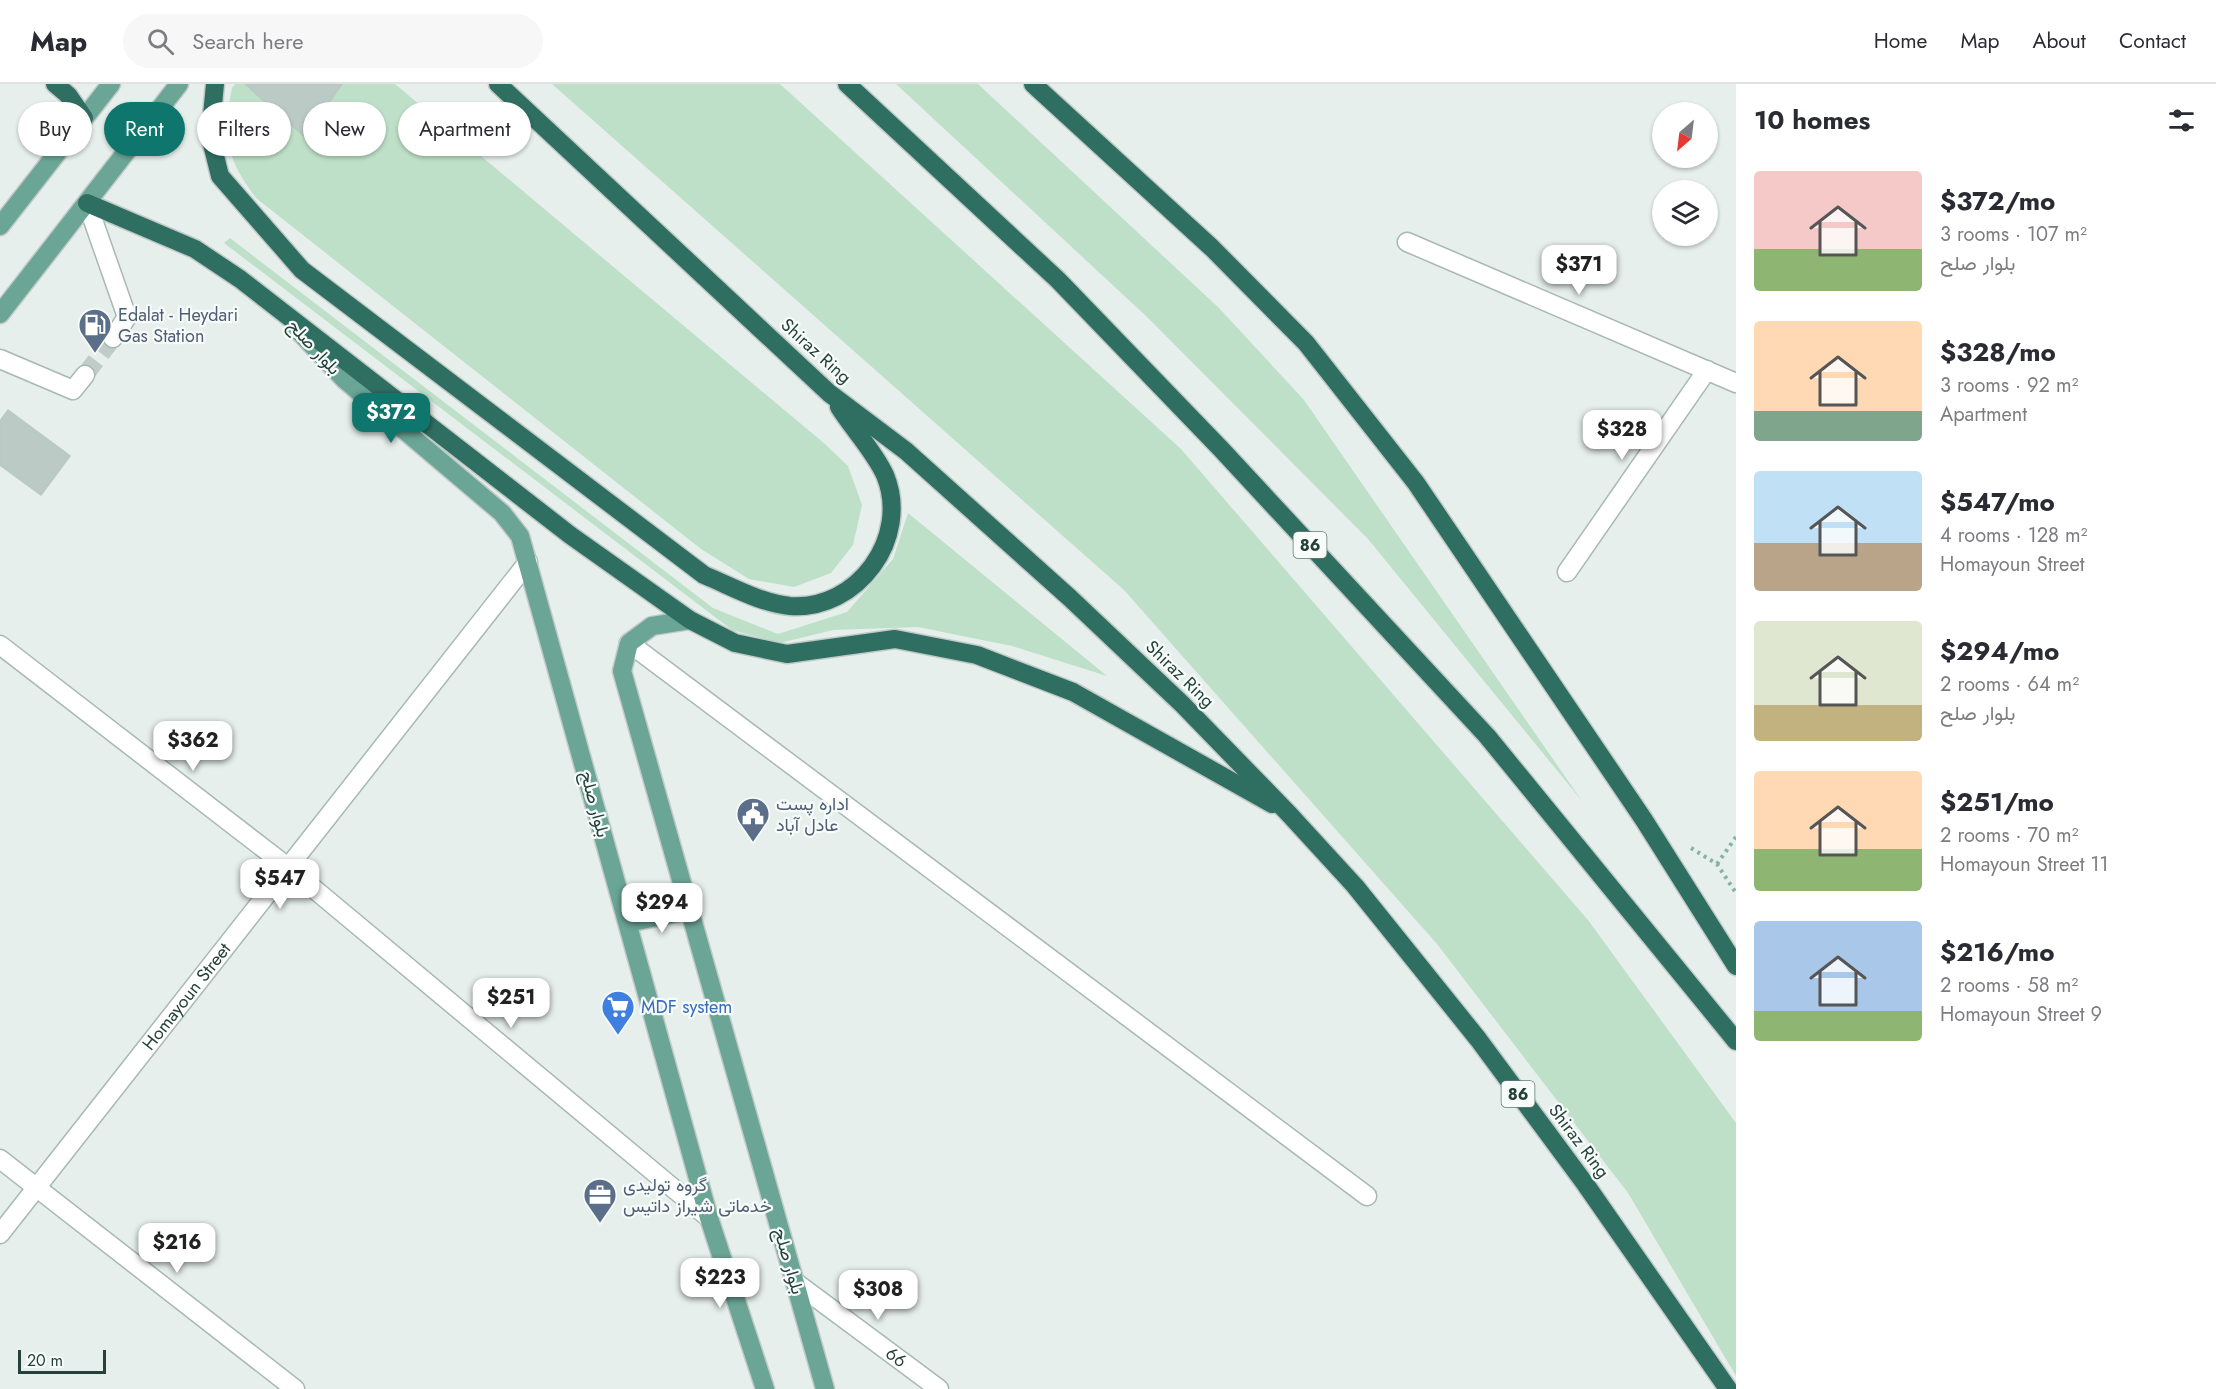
<!DOCTYPE html>
<html lang="en">
<head>
<meta charset="utf-8">
<style>
  :root { --surface:#fff; --page:#f7f7f7; --text:#2b2b33; --muted:#7c7c81; --line:#e1e1e2; --accent:#0f766e }
  body { margin:0; font-family:Jost,Vazirmatn,sans-serif; background:var(--page); color:var(--text); height:100vh; display:flex; flex-direction:column; font-size:22px; white-space:nowrap }
  * { box-sizing:border-box; margin:0 }
  p { font-size:20px; color:var(--muted) }
  .icon { flex:none; width:33px; height:33px; fill:none; stroke:currentColor; stroke-width:2; stroke-linecap:round; stroke-linejoin:round }
  .map { position:relative; flex:1; overflow:hidden }
  .drawer { display:flex; flex-direction:column; background:var(--surface); width:480px }
  .drawer>* { flex:none }
  .banner { position:absolute; left:18px; top:18px; width:570px; height:54px; display:flex; gap:12px }
  .needle { width:39px; rotate:208deg }
  .tools { position:absolute; left:1652px; top:18px; display:grid; gap:12px }
  .tools a { display:grid; place-items:center; width:66px; height:66px; border-radius:50%; background:var(--surface); box-shadow:0 2px 4px #0004; font-size:30px }
  .scale { position:absolute; left:18px; bottom:15px; width:88px; box-sizing:border-box; padding-left:6px; border:3px solid #24423a; border-top:0; font-size:16px; line-height:21px; white-space:nowrap; color:#24423a; -webkit-text-stroke:4px #f7fbf9; paint-order:stroke }
  .price { position:absolute; translate:-50% -51px; padding:0 14px; border-radius:12px; background:#fff; color:#222; font-size:20px; line-height:39px; filter:drop-shadow(0 2px 3px #0008) }
  .price::after { content:''; position:absolute; left:50%; top:36px; width:18px; height:14px; margin-left:-9px; background:inherit; clip-path:polygon(0 0,100% 0,50% 100%) }
  .price.current { background:var(--accent); color:#fff }
  ul { padding:0; list-style:none }
  li { display:flex; align-items:center; gap:18px; height:150px; padding:0 18px }
  li span { display:grid; place-items:center; flex:none; width:168px; height:120px; border-radius:6px; color:#555 }
  li>.icon { margin-inline-start:auto }
  span .icon { width:72px; height:72px; fill:#fffc; stroke-width:1 }
  li b { font-size:26px }
  h2 { display:flex; justify-content:space-between; align-items:center; height:72px; padding:0 18px; font-size:26px }
  .chip { padding:0 21px; border-radius:27px; background:var(--surface); box-shadow:0 2px 4px #0004; font-size:21px; line-height:54px }
  .chip.current { background:var(--accent); color:#fff }
  header { display:flex; align-items:center; gap:36px; box-sizing:border-box; height:84px; padding:0 30px; background:var(--surface); border-bottom:2px solid var(--line) }
  header strong { font-size:28px }
  nav { display:flex; gap:33px; margin-inline-start:auto; font-size:21px }
  .search { width:420px; height:54px; background:var(--page); display:flex; align-items:center; gap:15px; box-sizing:border-box; padding:0 21px; border-radius:33px; color:var(--muted); font-size:22px }
  main { display:flex; flex:1; min-height:0 }
  .map>svg:first-child { display:block }
</style>
</head>
<body>
<header>
<strong>Map</strong>
<div class="search"><svg class="icon" aria-label="search" viewBox="0 0 24 24"><circle cx="10" cy="10" r="6"/><path d="M15 15l6 6"/></svg>Search here</div>
<nav><a>Home</a><a>Map</a><a>About</a><a>Contact</a></nav>
</header>
<main>
<div class="map">
<svg width="1736" height="1305" viewBox="0 0 1736 1305">
  <rect width="100%" height="100%" fill="#e6efeb"/>
  <g fill="#bfe0c8">
    <path d="M235 0H395L825 360 848 382 862 421 853 461 831 489 794 503 749 495 701 465 256 114C226 73 222 54 232 4Z"/>
    <path d="M552 0H780L1181 365 1588 836 1736 1039V1292L1628 1109 1437 860 1124 506Z"/>
    <path d="M896 0H978L1219 224 1304 316 1582 717 1368 455 1146 232Z"/>
    <path d="M230 154 713 524 778 550 847 528 893 475 908 429 1107 592 1012 562 918 543 833 546 780 559 732 546 224 159Z"/>
  </g>
  <g fill="#bbcac4" stroke="#b8c9c2" stroke-width="1.5">
    <path d="M245 0H342L305 53Z"/>
    <path d="M8 326 70 372 41 411 0 381V337Z"/>
  </g>
  <g fill="none" stroke-linecap="round" stroke-linejoin="round">
    <path stroke="#bfccc8" stroke-width="18" stroke-dasharray="18 9" stroke-linecap="butt" d="M85 291 113 254"/>
    <g stroke="#a8b8b2" stroke-width="21">
      <g id="minor">
        <path d="M87 119 127 233 113 254"/>
        <path d="M1407 158 1736 299"/>
        <path d="M0 275 73 306 85 291"/>
        <path d="M1567 488 1707 286"/>
        <path d="M629 559 1367 1112"/>
        <path d="M0 561 289 784 709 1134"/>
        <path d="M0 1075 295 1305"/>
        <path id="s1" d="M0 1150 528 478"/>
        <path id="s2" d="M795 1198 939 1305"/>
      </g>
    </g>
    <g stroke="#c2cac8" stroke-width="21">
      <g id="major">
        <path d="M0 142 111 0"/>
        <path d="M0 230 179 0"/>
        <path d="M295 243 345 296 502 429 520 452 709 1134 765 1305"/>
        <path d="M690 536 652 542 629 559 622 587 825 1305"/>
        <path d="M628 839 690 826"/>
      </g>
    </g>
    <g stroke="#c2cac8" stroke-width="21">
      <g id="highway">
        <path d="M55 0 68 11 84 34"/>
        <path d="M215 0 210 52 220 92 302 186 704 491C731 502 760 519 790 522 857 527 911 454 885 391 874 367 853 345 839 323"/>
        <path d="M498 0 829 309 906 367 1070 514 1182 620 1289 730 1355 802 1478 955 1586 1101 1728 1305"/>
        <path d="M847 0 1058 196 1221 365 1487 652 1736 957"/>
        <path d="M1033 0 1212 164 1306 259 1416 399 1644 736 1736 882"/>
        <path d="M87 119 195 165 240 195 570 451 690 536 735 559 787 570 895 555 977 571 1073 608 1272 720"/>
      </g>
    </g>
    <g stroke="#86b3a5" stroke-width="4" stroke-dasharray="3 4.5" stroke-linecap="butt">
      <path d="M1691 764 1717 780 1736 809"/>
      <path d="M1717 780 1736 753"/>
    </g>
    <use href="#minor" stroke="#fff" stroke-width="18"/>
    <use href="#major" stroke="#6aa596" stroke-width="18"/>
    <use href="#highway" stroke="#2f6f62" stroke-width="18"/>
  </g>
  <defs>
    <g id="fuel-pin" transform="scale(1.725)"><path d="M0 17L-7.5 6A9.5 9.5 0 1 1 7.5 6Z" fill="#5c6f8a" stroke="#f7fbf9"/><path d="M-5.5-6h7V0h2V4h1.3V-2.5L3-4.5l.8-.8L6-3V5H2.5V1h-1V6h-7ZM-4.2-4.7v3.2H.2V-4.7Z" fill="#fff"/></g>
    <g id="civic-pin" transform="scale(1.725)"><path d="M0 17L-7.5 6A9.5 9.5 0 1 1 7.5 6Z" fill="#5c6f8a" stroke="#f7fbf9"/><path d="M-.6-6.5H3V-4.5H.6V-3L4-1V1h2V6H-6V1h2V-1L-.6-3ZM-1.2 2.5V6h2.4V2.5Z" fill="#fff"/></g>
    <g id="supermarket-pin" transform="scale(1.725)"><path d="M0 17L-7.5 6A9.5 9.5 0 1 1 7.5 6Z" fill="#3f7fe0" stroke="#f7fbf9"/><path d="M-6-5.5h2.5l.6 2H6L4.5 2H-2.5L-4.4-4H-6ZM-1.5 3.2a1.3 1.3 0 1 0 .1 0ZM3 3.2a1.3 1.3 0 1 0 .1 0Z" fill="#fff"/></g>
    <g id="office-pin" transform="scale(1.725)"><path d="M0 17L-7.5 6A9.5 9.5 0 1 1 7.5 6Z" fill="#5c6f8a" stroke="#f7fbf9"/><path d="M-6-3h4V-5.5h4V-3h4V5H-6ZM-1-4.5V-3h2v-1.5ZM-6 0V1H6V0Z" fill="#fff"/></g>
  </defs>
  <g fill-rule="evenodd">
    <use href="#fuel-pin" x="95" y="241"/>
    <use href="#civic-pin" x="753" y="730"/>
    <use href="#supermarket-pin" x="618" y="923"/>
    <use href="#office-pin" x="600" y="1111"/>
  </g>
  <g text-anchor="middle" dominant-baseline="central" stroke-width="4.5" stroke-linejoin="round" paint-order="stroke">
    <g fill="#f7fbf9" stroke="#637a73" stroke-width="1.5">
      <rect x="1293.5" y="448" width="33" height="26" rx="4.5"/>
      <rect x="1501.5" y="997" width="33" height="26" rx="4.5"/>
    </g>
    <g font-size="16" font-weight="bold" fill="#24423a">
      <text x="1310" y="461">86</text>
      <text x="1518" y="1010">86</text>
    </g>
    <g font-size="18" fill="#4e5e75" stroke="#f7fbf9" text-anchor="start">
      <text x="118" y="231">Edalat - Heydari<tspan x="118" dy="21">Gas Station</tspan></text>
      <text x="776" y="720">اداره پست<tspan x="776" dy="21">عادل آباد</tspan></text>
      <text x="623" y="1101">گروه تولیدی<tspan x="623" dy="21">خدماتی شیراز داتیس</tspan></text>
    </g>
    <g font-size="18" fill="#24423a" stroke="#f7fbf9">
      <text transform="translate(314 263) rotate(47)">بلوار صلح</text>
      <text transform="translate(816 267) rotate(42)">Shiraz Ring</text>
      <text transform="translate(1180 590) rotate(44)">Shiraz Ring</text>
      <text transform="translate(595 720) rotate(75)">بلوار صلح</text>
      <text stroke="none"><textPath href="#s1" startOffset="302">Homayoun Street</textPath></text>
      <text transform="translate(1579 1057) rotate(53)">Shiraz Ring</text>
      <text transform="translate(789 1177) rotate(74)">بلوار صلح</text>
      <text stroke="none"><textPath href="#s2" startOffset="126">66</textPath></text>
    </g>
    <g font-size="18" fill="#366cbe" stroke="#f7fbf9" text-anchor="start">
      <text x="641" y="923">MDF system</text>
    </g>
  </g>
</svg>
<div class="tools">
<a><svg class="needle" viewBox="-14 -14 28 28"><path d="M0-13l5 13h-10z" fill="#e53935"/><path d="M0 13l5-13h-10z" fill="#7c7c81"/></svg></a>
<a><svg class="icon" aria-label="layers" viewBox="0 0 24 24"><path d="M12 4l9 5-9 5-9-5zM3 14l9 5 9-5"/></svg></a>
</div>
<div class="scale">20 m</div>
<b class="price" style="left:1579px;top:212px">$371</b>
<b class="price current" style="left:391px;top:360px">$372</b>
<b class="price" style="left:1622px;top:377px">$328</b>
<b class="price" style="left:193px;top:688px">$362</b>
<b class="price" style="left:280px;top:826px">$547</b>
<b class="price" style="left:662px;top:850px">$294</b>
<b class="price" style="left:511px;top:945px">$251</b>
<b class="price" style="left:177px;top:1190px">$216</b>
<b class="price" style="left:720px;top:1225px">$223</b>
<b class="price" style="left:878px;top:1237px">$308</b>
<div class="banner">
<a class="chip">Buy</a>
<a class="chip current">Rent</a>
<a class="chip">Filters</a>
<a class="chip">New</a>
<a class="chip">Apartment</a>
</div>
</div>
<section class="drawer">
<h2>10 homes<svg class="icon" aria-label="filters" viewBox="0 0 24 24"><path d="M4 7h16M4 17h16"/><circle cx="9" cy="7" r="2"/><circle cx="15" cy="17" r="2"/></svg></h2>
<ul>
<li><span style="background:linear-gradient(#f6c9c9 65%,#8fb573 0)"><svg class="icon" aria-label="home" viewBox="0 0 24 24"><path d="M3 11l9-7 9 7M6 9v11h12V9"/></svg></span><div><b>$372/mo</b><p>3 rooms · 107 m²</p><p>بلوار صلح</p></div></li>
<li><span style="background:linear-gradient(#ffd9b3 75%,#7fa58c 0)"><svg class="icon" aria-label="home" viewBox="0 0 24 24"><path d="M3 11l9-7 9 7M6 9v11h12V9"/></svg></span><div><b>$328/mo</b><p>3 rooms · 92 m²</p><p>Apartment</p></div></li>
<li><span style="background:linear-gradient(#bfe0f5 60%,#b9a48a 0)"><svg class="icon" aria-label="home" viewBox="0 0 24 24"><path d="M3 11l9-7 9 7M6 9v11h12V9"/></svg></span><div><b>$547/mo</b><p>4 rooms · 128 m²</p><p>Homayoun Street</p></div></li>
<li><span style="background:linear-gradient(#dfe7d0 70%,#c2b280 0)"><svg class="icon" aria-label="home" viewBox="0 0 24 24"><path d="M3 11l9-7 9 7M6 9v11h12V9"/></svg></span><div><b>$294/mo</b><p>2 rooms · 64 m²</p><p>بلوار صلح</p></div></li>
<li><span style="background:linear-gradient(#ffd9b3 65%,#8fb573 0)"><svg class="icon" aria-label="home" viewBox="0 0 24 24"><path d="M3 11l9-7 9 7M6 9v11h12V9"/></svg></span><div><b>$251/mo</b><p>2 rooms · 70 m²</p><p>Homayoun Street 11</p></div></li>
<li><span style="background:linear-gradient(#a9c7e8 75%,#8fb573 0)"><svg class="icon" aria-label="home" viewBox="0 0 24 24"><path d="M3 11l9-7 9 7M6 9v11h12V9"/></svg></span><div><b>$216/mo</b><p>2 rooms · 58 m²</p><p>Homayoun Street 9</p></div></li>
</ul>
</section>
</main>
</body>
</html>
